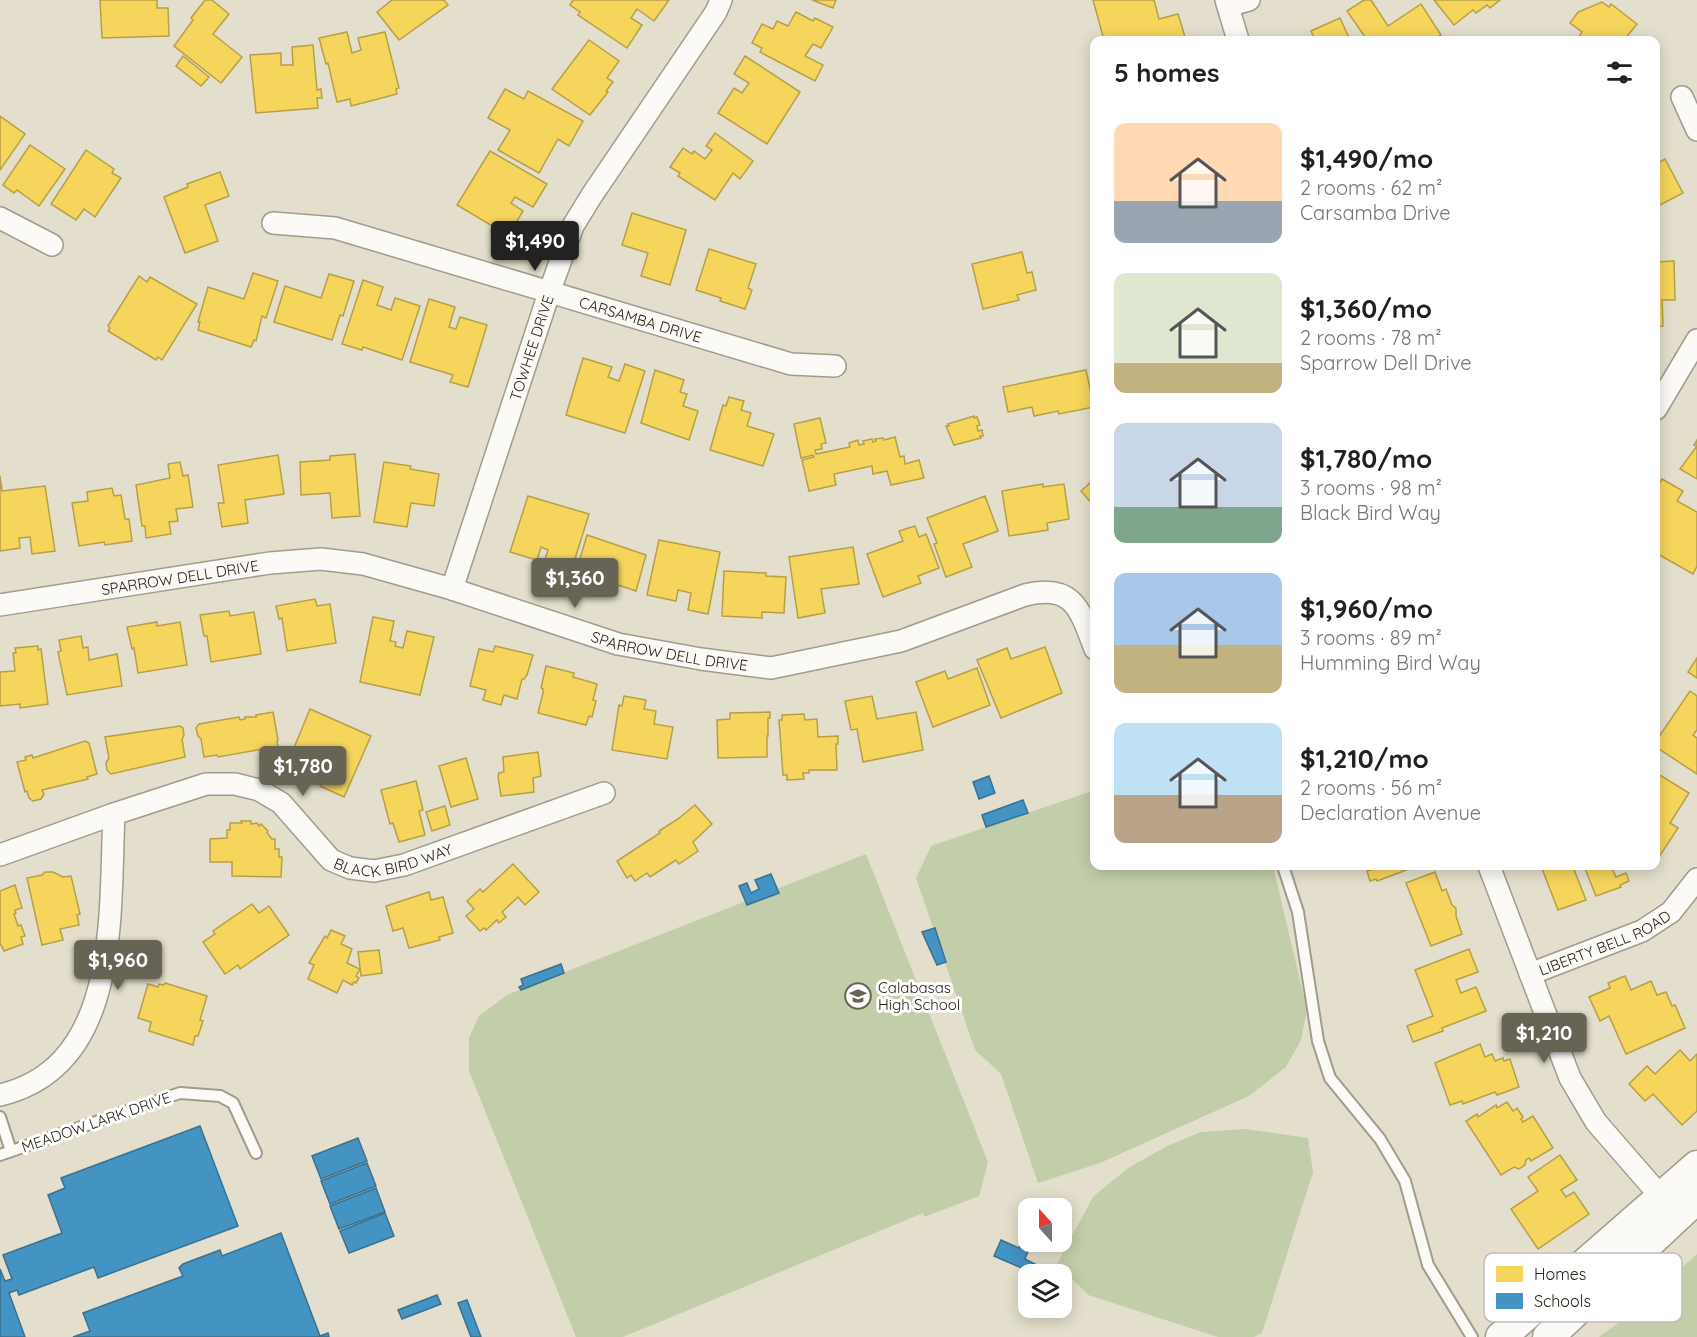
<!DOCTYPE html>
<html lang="en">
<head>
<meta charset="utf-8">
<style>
  :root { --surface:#fff; --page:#f6f6f6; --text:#202124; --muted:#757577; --accent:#686455 }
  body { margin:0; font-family:Quicksand,sans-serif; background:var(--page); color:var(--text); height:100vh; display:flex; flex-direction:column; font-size:22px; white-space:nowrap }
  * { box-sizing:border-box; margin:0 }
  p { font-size:20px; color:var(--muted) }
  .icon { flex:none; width:33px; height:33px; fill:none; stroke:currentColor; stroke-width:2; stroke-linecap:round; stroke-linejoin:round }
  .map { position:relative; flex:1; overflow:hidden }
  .side { position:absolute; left:1090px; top:36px; width:570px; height:834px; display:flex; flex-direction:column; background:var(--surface); border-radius:12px; box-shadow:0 3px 15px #0003 }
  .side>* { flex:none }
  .needle { width:39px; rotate:339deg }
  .tools { position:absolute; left:1018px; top:1198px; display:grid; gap:12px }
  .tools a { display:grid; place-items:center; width:54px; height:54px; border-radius:12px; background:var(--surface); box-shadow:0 3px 15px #0003; font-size:30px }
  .price { position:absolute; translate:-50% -51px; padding:0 14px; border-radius:6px; background:var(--accent); color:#fff; font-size:20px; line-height:39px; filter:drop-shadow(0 2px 3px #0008) }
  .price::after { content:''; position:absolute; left:50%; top:36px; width:18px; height:14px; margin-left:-9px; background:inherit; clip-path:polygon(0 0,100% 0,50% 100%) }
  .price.active { background:#222; color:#fff }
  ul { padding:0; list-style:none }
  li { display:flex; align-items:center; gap:18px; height:150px; padding:0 24px }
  li span { display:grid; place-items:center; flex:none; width:168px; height:120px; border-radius:12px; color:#555 }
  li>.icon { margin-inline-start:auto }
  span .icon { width:72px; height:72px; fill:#fffc; stroke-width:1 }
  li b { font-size:26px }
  h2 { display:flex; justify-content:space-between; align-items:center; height:72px; padding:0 24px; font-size:26px }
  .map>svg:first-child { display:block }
</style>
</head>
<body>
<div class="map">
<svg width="1697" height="1337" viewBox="0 0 1697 1337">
  <rect width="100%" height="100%" fill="#e3dfcc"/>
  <g fill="#c2cea9">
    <path d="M1095 790V866H1273L1307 1010 1301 1040 1286 1067 1249 1096 1100 1163 1038 1183 1001 1074 975 1050 916 878 931 846Z"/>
    <path d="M866 854 988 1162 979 1196 924 1217 923 1213 623 1337H576L469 1071V1038L479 1016 507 995Z"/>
    <path d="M1245 1129 1308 1138 1313 1172 1262 1333 1254 1337H1218L1088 1295 1057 1264 1093 1197 1128 1168 1167 1146 1201 1132Z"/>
    <path d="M1697 1254V1337H1599L1630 1314Z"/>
  </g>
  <g fill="#f6d55c" stroke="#b79f47" stroke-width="1.5">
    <path d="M100 0H157V8H168L169 36 102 38Z"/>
    <path d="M205 0H212L229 14 213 34 242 57 221 83 174 46 193 20 191 18Z"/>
    <path d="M392 0H444L448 5 399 40 377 12Z"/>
    <path d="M573 0H669L654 21 637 9 631 18 642 25 627 48 578 15 580 12 570 5Z"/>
    <path d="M812 0H836L833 8Z"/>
    <path d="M1093 0H1154L1159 19 1178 14 1186 40H1104Z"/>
    <path d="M1364 0H1371L1388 26 1421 4 1441 35 1432 40H1367L1347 11Z"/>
    <path d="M1434 0H1500L1490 8 1487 5 1476 13 1473 10 1454 25Z"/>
    <path d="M1602 2 1609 7 1611 4 1637 24 1624 40H1577L1582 32 1570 23 1578 12Z"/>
    <path d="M796 12 813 21 815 18 833 27 821 48 813 44 805 56 823 65 815 81 760 52 762 48 752 43 762 24 773 29 777 21 788 26Z"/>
    <path d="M1340 18 1350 40H1315L1311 31Z"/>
    <path d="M347 32 352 53 361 50 358 38 385 32 399 88 396 89 397 94 351 106 350 99 337 102 328 63 326 64 319 38Z"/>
    <path d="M589 40 619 61 607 78 613 82 606 91 608 92 590 115 552 89Z"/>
    <path d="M313 45 317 90 321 89 322 98H317L318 108 256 113 250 55 281 53V65H293L292 47Z"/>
    <path d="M183 56 209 77 201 86 176 66Z"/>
    <path d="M745 56 800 92 767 144 718 113 734 88 742 93 749 83 734 74Z"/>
    <path d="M505 89 524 99 528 91 583 121 569 146 558 139 539 173 498 150 510 130 488 118Z"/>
    <path d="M0 116 25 134 0 170Z"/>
    <path d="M715 133 753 161 740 179 733 173 715 200 678 176 680 173 670 167 683 148 692 154 694 151 705 159 712 150 706 146Z"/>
    <path d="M30 145 65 169 39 206 17 190 14 193 3 185Z"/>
    <path d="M86 150 114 169 112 173 121 178 95 217 84 209 76 220 51 204Z"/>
    <path d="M490 151 547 184 533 207 515 197 511 203 523 211 509 235 499 230 496 236 491 232 494 227 457 205Z"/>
    <path d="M1665 159 1683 193 1656 207V164Z"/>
    <path d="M220 172 229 196 205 205 218 241 185 253 164 197 188 187 187 184Z"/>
    <path d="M632 213 686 230 670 285 641 276 648 253 622 245Z"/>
    <path d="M709 249 756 264 748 288 752 290 745 309 720 301 721 298 696 290Z"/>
    <path d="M1022 252 1027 273 1032 272 1036 290 1017 295 1019 300 983 309 972 264Z"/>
    <path d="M1674 261 1675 300H1662L1663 326 1656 327V262Z"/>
    <path d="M253 273 278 281 266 318 262 316 256 341 254 340 251 347 198 330 200 322H198L208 287 244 299Z"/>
    <path d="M329 274 354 281 343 316 340 315 332 340 274 322 285 286 321 298Z"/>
    <path d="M139 276 147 282 150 277 197 304 162 360 158 357 156 360 108 331 110 328 108 326Z"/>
    <path d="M363 280 383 287 377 305 391 310 395 298 420 306 402 360 363 347 362 350 342 344Z"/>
    <path d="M429 299 455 307 449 327 456 329 460 317 487 325 468 387 450 382 453 375 410 362Z"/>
    <path d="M583 358 612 367 608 377 619 381 625 364 645 371 625 433 566 415Z"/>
    <path d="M655 370 684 380 680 392 687 394 683 406 698 411 689 440 641 423Z"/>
    <path d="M1086 370 1094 407 1059 414 1058 411 1034 416 1032 407 1008 412 1003 387Z"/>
    <path d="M729 397 744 401 741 410 751 413 747 426 774 434 763 466 710 450 723 405 726 406Z"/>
    <path d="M974 416V418L977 417 980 425 977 426 978 431 982 430 983 436H980L981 438 954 445 946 426H949L948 424Z"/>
    <path d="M820 418 826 443 821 444 822 449 815 450 816 454 850 447 849 443 858 440 859 445 864 444 863 441 872 439 873 442 876 441 875 439 883 438 884 440 895 437 900 457 904 456 905 464 919 460 924 478 891 485 887 471 873 474 872 466 834 474 836 485 809 491 802 460 814 457 813 455 801 458 794 424Z"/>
    <path d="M1697 440V479L1680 469 1697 446 1694 445Z"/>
    <path d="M355 454 360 516 332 518 330 493 301 495 300 462 330 460V456Z"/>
    <path d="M278 455 284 494 245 500 248 523 222 527 218 503H224L218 465Z"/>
    <path d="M180 462 183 476 188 475 193 507 176 509 178 521 169 522 171 534 146 538 145 526H142L136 485 170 478 168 464Z"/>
    <path d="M384 462 411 466 410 469 439 474 434 506 411 503 407 527 374 522Z"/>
    <path d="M1095 462V507L1081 491 1090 483Z"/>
    <path d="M0 476 2 491 45 486 55 551 32 554 30 537 19 538 20 548 0 551Z"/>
    <path d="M1662 479 1683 491 1677 501 1697 512V566L1693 574 1656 553V511L1659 506 1656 505V489Z"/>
    <path d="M1043 484V487L1064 484 1069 519 1047 523 1048 530 1009 536 1002 491Z"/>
    <path d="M112 488 114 496 121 495 125 519H129L132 541 105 545 104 542 79 546 72 503 88 501 87 492Z"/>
    <path d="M528 496 589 514 569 578 542 569 548 550 541 547 537 560 510 552Z"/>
    <path d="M985 496 998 531 963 544 972 567 946 577 934 544 937 543 927 518Z"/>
    <path d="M915 526 919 537 926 534 939 568 918 576 921 583 883 597 867 554 903 541 899 531Z"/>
    <path d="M587 535 646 555 636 591 615 584 612 591 574 579Z"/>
    <path d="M659 540 720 552 708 614 688 610 691 593 678 590 676 601 647 595Z"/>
    <path d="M853 547 859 584 821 589 825 613 798 618 789 557Z"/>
    <path d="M724 571 766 573V576L786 577 784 613 762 612V618L722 616Z"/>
    <path d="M315 599 317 606 330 604 336 643 287 651 282 618 279 619 276 606Z"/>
    <path d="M229 611 230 616 254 612 261 654 211 662 207 636H204L200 615Z"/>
    <path d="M373 617 394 621 390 641 396 642 395 646 403 648 407 631 434 637 420 695 360 682Z"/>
    <path d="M157 622V626L180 622 187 665 138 673 134 648 132 649 127 627Z"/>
    <path d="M81 636 83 648 88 647 89 660 117 654 122 686 67 695 58 652 61 651 59 640Z"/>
    <path d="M38 646V650L41 649 48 704 20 708V704L0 706V672L15 671 13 653H16L15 648Z"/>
    <path d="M495 646 533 655 527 675 524 679H522L517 699 504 695 501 705 483 700 486 690 470 686 479 649 493 652Z"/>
    <path d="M1045 647 1062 693 1001 718 977 660 1007 648 1011 659Z"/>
    <path d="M1697 658V678L1688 672Z"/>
    <path d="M546 666 574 673 573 677 597 684 593 700 596 701 592 717 589 716 586 725 538 713 543 693V689L541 688Z"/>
    <path d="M977 668 990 705 933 727 916 682 945 671 948 679Z"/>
    <path d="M1690 691 1697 696V730L1693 735 1697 738V774L1656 747V741Z"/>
    <path d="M624 696 646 700 644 709 656 711 654 724 673 727 667 759 612 750 619 705 622 706Z"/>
    <path d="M872 696 877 719 916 712 923 750 863 762 857 729 851 730 845 701Z"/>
    <path d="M310 709 371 736 344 797 320 786 324 776 289 760Z"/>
    <path d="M273 712 278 740 277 741 278 747 275 751 267 752 263 749 218 757 217 755 204 757 201 739 198 736 196 728 199 724 239 717 240 720 245 719V717H256V715Z"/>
    <path d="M770 712V718H768V736H767V757L718 758 717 720 730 719V713Z"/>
    <path d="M804 714 805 720 817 719 818 737 838 736V744H836L837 770H809V773H803L804 779 787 780V775H783L779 720H782V715Z"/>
    <path d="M180 726 183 728 184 735 182 739 185 757 111 774 107 770 106 763 109 758 105 737Z"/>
    <path d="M85 741 89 743 97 774 87 777 88 779 42 790 44 794 41 799 33 801 29 798 27 791 25 792 17 762 26 760 25 757 32 755 33 758Z"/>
    <path d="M538 752 541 776 533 778 534 792 501 796 498 776 499 773 504 772 503 757Z"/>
    <path d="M466 758 478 799 451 807 439 766Z"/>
    <path d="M1658 774 1689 793 1670 823 1678 828 1659 857 1656 855V778Z"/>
    <path d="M416 781 423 810 419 811 425 835 399 842 393 823 390 824 381 790Z"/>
    <path d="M695 805 712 824 693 842 698 851 679 864 676 860 650 877 647 873 635 881 631 875 627 878 617 861 660 833 659 831 678 819Z"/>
    <path d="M445 806 450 825 432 831 426 812Z"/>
    <path d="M241 821H251V824L257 823 259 826 261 824 268 831 267 833 272 839H275V849H279V857H282L281 877 232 876V862H210V839L227 838V830H230V823H242Z"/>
    <path d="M513 864 539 892 525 905 518 897 502 912 506 917 499 923 497 920 486 930 484 928 480 931 466 916 474 909 467 901 480 889 483 892Z"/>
    <path d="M1371 866H1417L1377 881 1376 879 1370 881 1367 871 1373 869Z"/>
    <path d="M1541 866H1576L1573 867 1586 900 1558 910Z"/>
    <path d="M1584 866H1611L1616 877 1626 873 1629 881 1620 885 1621 887 1596 896Z"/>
    <path d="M45 872H53L63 877 71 876 80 914 77 915 79 925 60 929 63 940 42 945 27 878 42 875Z"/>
    <path d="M1435 872 1442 891 1446 889 1452 905 1456 908V916L1462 934 1431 946 1406 883Z"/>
    <path d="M15 885 22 908 15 910 16 913 14 914 18 926 21 925 25 936 21 937 23 944 4 951 0 943V891Z"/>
    <path d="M429 892 431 900 443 897 453 933 439 937 440 940 409 948 403 928 393 931 386 906Z"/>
    <path d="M252 904 259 913 269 906 289 935 240 969 238 965 225 974 203 942 215 934 213 931Z"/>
    <path d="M331 930 345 936 341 944 352 949 347 963 360 969 356 976 359 978 356 983 354 982 352 985 343 980 337 993 308 979 314 965 309 963 325 936 327 938Z"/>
    <path d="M1469 949 1478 972 1456 980 1461 993 1476 987 1486 1011 1442 1028 1443 1031 1413 1042 1407 1026 1433 1016 1415 970Z"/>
    <path d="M379 950 382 973 361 976 358 952Z"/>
    <path d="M1625 976 1631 990 1651 981 1657 995 1666 992 1672 1006 1675 1005 1685 1028 1626 1054 1609 1016 1600 1021 1589 997 1610 988 1608 983Z"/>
    <path d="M165 983 207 996 200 1020 203 1021 198 1036H195L193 1045 149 1031 151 1022 138 1018 148 984 158 987 159 984 164 985Z"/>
    <path d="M1480 1044 1485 1057 1492 1054 1495 1061 1503 1058 1504 1061 1510 1059 1519 1087 1497 1095 1495 1092 1463 1104 1462 1101 1450 1105 1435 1063Z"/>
    <path d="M1680 1050 1690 1061 1697 1054V1111L1682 1125 1653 1094 1645 1101 1629 1084 1647 1066 1655 1074Z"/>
    <path d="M1507 1102 1513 1111 1517 1108 1523 1117 1521 1119 1523 1122 1533 1116 1553 1148 1531 1161 1529 1158 1526 1160 1525 1165 1519 1169 1514 1167 1501 1175 1466 1121 1477 1114 1478 1117 1496 1105 1497 1108Z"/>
    <path d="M1560 1155 1577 1180 1561 1190 1566 1197 1574 1192 1589 1214 1538 1249 1511 1209 1538 1191 1528 1177Z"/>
  </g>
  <g fill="#4393c3" stroke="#3a718f" stroke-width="1.5">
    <path d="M989 776 995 793 979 799 973 782Z"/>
    <path d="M1023 800 1028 813 986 827 982 815Z"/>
    <path d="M771 874 779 893 747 905 739 886 747 883 751 893 759 889 755 880Z"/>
    <path d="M935 928 946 962 937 965 922 932Z"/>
    <path d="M561 964 564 973 521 990 519 987 523 985 521 979Z"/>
    <path d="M200 1126 238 1226 98 1278 94 1267 19 1295 17 1290 9 1293 25 1337H0V1269L5 1281 12 1279 3 1255 62 1233 48 1195 65 1188 61 1178Z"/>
    <path d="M358 1138 367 1161 321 1179 312 1156Z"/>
    <path d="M367 1163 376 1186 330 1204 321 1181Z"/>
    <path d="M376 1188 385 1212 339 1229 330 1206Z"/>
    <path d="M385 1213 394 1236 349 1253 340 1231Z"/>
    <path d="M281 1233 320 1336 328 1333 329 1337H73L90 1331 83 1313 183 1276 179 1268 183 1264 220 1250 222 1256Z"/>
    <path d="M1001 1240 1019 1248 1020 1246 1029 1249 1025 1259 1035 1264 1031 1272 994 1256Z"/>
    <path d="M437 1295 441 1304 402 1319 398 1310Z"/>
    <path d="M467 1300 481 1337H471L458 1303Z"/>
  </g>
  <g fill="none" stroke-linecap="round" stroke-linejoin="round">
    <g stroke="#9f9c8e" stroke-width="14">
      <g id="lane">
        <path d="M1283 866 1298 912 1318 1041 1330 1078 1380 1139 1405 1181 1428 1265 1472 1337"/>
        <path d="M0 1117 11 1151"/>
        <path d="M0 1155 180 1093 220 1096 233 1103 256 1153"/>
      </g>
    </g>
    <g stroke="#9f9c8e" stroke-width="24">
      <g id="street">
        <path d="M1226 0 1238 40"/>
        <path d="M1228 6 1249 0"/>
        <path d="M1682 97 1697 130"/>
        <path d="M0 218 52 245"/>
        <path id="s1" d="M273 223 335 228 791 364 835 366"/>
        <path d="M1656 409 1697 340"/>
        <path id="s2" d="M452 589 549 293 573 226 592 195 716 12 721 0"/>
        <path id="s3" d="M0 605 270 563 321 559 363 564 452 589 618 644 701 659 771 668 901 641 1025 595C1074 583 1080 610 1095 649"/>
        <path id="s4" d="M0 855 114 814 206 784H235L259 790 281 803 331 860 350 868 374 871 404 865 604 793"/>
        <path d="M1489 866 1570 1078 1596 1122 1669 1206"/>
        <path id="s5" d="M1530 974 1642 931 1671 912 1697 879"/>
        <path d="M0 1095C122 1066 109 912 114 814"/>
      </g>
    </g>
    <g stroke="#9f9c8e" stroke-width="33">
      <g id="secondary">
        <path d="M1501 1337 1697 1166"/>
        <path d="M1548 1337 1697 1198"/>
      </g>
    </g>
    <use href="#lane" stroke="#fbfaf7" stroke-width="10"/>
    <use href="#street" stroke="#fbfaf7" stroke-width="21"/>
    <use href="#secondary" stroke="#fbfaf7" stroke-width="30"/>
  </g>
  <defs>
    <g id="school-ring" transform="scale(1.35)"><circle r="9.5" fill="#fff" stroke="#686455" stroke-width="1.5"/><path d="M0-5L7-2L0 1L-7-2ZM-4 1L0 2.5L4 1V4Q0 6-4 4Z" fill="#686455"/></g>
  </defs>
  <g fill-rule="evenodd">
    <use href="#school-ring" x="858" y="996"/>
  </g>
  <g text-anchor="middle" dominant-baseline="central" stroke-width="6" stroke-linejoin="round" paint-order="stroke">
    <g font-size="15" fill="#252215" stroke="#fff">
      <text stroke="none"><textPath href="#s1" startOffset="381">CARSAMBA DRIVE</textPath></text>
      <text stroke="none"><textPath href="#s2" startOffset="254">TOWHEE DRIVE</textPath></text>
      <text stroke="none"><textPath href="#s3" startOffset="182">SPARROW DELL DRIVE</textPath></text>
      <text stroke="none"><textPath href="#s3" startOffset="686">SPARROW DELL DRIVE</textPath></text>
      <text stroke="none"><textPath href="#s4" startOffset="438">BLACK BIRD WAY</textPath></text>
      <text stroke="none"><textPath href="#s5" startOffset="81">LIBERTY BELL ROAD</textPath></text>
      <text transform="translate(96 1122) rotate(-19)">MEADOW LARK DRIVE</text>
    </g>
    <g font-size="15" fill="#252215" stroke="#fff" text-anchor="start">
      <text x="878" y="987">Calabasas<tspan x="878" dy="17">High School</tspan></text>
    </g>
  </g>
  <rect x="1484" y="1253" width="198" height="69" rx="9" fill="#fff" stroke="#bebdb9" stroke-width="1.5"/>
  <rect x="1496" y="1266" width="27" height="16" fill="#f6d55c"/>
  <rect x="1496" y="1293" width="27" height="16" fill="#4393c3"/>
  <g font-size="16" fill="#252215">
    <text x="1534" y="1280">Homes</text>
    <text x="1534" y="1307">Schools</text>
  </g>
</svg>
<div class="tools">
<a><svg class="needle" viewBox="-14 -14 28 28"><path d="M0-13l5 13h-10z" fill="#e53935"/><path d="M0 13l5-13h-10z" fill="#757577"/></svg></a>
<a><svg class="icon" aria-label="layers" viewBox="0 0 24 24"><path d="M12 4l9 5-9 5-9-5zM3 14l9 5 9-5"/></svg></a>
</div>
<b class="price active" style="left:535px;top:272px">$1,490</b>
<b class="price" style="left:575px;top:609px">$1,360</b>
<b class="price" style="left:303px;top:797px">$1,780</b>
<b class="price" style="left:118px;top:991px">$1,960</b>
<b class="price" style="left:1544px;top:1064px">$1,210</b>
<section class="side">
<h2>5 homes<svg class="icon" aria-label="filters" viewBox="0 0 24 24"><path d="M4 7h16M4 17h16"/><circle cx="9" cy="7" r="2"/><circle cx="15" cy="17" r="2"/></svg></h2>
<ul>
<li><span style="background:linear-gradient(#ffd9b3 65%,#9aa5b1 0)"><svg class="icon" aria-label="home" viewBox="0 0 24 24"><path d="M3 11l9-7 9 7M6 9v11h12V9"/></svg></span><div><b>$1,490/mo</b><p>2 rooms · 62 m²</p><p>Carsamba Drive</p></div></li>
<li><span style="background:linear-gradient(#dfe7d0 75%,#c2b280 0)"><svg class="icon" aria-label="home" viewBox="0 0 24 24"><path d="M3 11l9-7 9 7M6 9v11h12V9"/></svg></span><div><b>$1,360/mo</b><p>2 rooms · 78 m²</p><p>Sparrow Dell Drive</p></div></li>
<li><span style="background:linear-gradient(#c9d6e8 70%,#7fa58c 0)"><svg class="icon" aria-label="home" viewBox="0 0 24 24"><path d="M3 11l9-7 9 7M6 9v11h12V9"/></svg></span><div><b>$1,780/mo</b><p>3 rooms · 98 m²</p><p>Black Bird Way</p></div></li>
<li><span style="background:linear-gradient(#a9c7e8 60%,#c2b280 0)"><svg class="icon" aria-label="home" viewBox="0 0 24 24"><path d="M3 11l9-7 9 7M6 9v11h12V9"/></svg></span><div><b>$1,960/mo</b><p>3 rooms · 89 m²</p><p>Humming Bird Way</p></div></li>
<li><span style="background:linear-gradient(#bfe0f5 60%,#b9a48a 0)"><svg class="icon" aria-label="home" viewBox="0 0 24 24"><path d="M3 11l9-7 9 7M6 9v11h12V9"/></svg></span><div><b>$1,210/mo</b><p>2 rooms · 56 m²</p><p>Declaration Avenue</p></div></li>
</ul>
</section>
</div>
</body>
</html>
